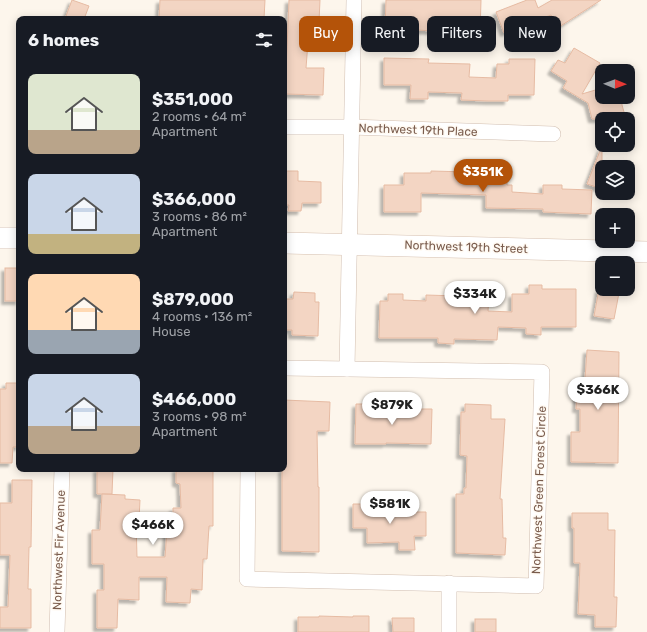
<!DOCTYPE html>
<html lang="en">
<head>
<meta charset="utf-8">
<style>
  :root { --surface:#171b24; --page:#242831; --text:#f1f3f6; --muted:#9ea1a6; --accent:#b45309 }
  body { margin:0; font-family:Rubik,sans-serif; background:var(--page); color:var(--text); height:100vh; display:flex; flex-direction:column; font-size:15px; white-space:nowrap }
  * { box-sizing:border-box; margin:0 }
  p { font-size:13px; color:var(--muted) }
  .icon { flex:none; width:22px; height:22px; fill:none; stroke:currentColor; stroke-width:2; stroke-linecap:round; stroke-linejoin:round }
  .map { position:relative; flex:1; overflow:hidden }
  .sheet { position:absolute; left:16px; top:16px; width:271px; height:456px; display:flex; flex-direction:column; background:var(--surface); border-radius:8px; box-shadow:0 2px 10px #0003 }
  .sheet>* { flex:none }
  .hud { position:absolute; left:299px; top:16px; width:288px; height:36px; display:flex; gap:8px }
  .needle { width:26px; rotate:91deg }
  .controls { position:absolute; left:595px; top:64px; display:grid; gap:8px }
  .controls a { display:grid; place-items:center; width:40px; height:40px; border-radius:8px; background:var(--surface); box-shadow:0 2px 10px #0003; font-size:20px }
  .price { position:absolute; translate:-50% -34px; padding:0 9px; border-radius:14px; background:#fff; color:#222; font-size:13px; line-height:26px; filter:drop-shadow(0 1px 2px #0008) }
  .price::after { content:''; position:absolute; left:50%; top:24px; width:12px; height:9px; margin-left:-6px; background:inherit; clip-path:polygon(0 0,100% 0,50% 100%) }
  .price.active { background:var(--accent); color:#fff }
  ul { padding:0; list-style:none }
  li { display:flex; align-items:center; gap:12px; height:100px; padding:0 12px }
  li span { display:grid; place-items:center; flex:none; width:112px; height:80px; border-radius:8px; color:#555 }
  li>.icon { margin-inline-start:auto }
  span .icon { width:48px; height:48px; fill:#fffc; stroke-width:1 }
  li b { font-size:17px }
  h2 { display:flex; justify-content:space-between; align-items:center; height:48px; padding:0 12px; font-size:17px }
  .chip { padding:0 14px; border-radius:8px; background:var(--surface); box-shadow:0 2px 10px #0003; font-size:14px; line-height:36px }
  .chip.active { background:var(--accent); color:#fff }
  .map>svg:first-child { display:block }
</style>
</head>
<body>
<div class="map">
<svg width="647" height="632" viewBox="0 0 647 632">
  <defs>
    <filter id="shadow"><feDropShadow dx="-3.5" dy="3.5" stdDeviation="1" flood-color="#0004"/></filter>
  </defs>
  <rect width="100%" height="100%" fill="#fdf6ec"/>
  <g fill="#f3d5c3" stroke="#e6bba3" filter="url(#shadow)">
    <path d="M72 0 89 6 84 19H74L66 16Z"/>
    <path d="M160 0H265L264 19H159Z"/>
    <path d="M289 0H320L319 22H325L324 42H308L306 68H324L323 95 285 94Z"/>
    <path d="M386 0H481L480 34 385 28Z"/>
    <path d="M527 0H535L538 8 552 0H601L559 27 551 15 504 33 496 12Z"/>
    <path d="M574 48 600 63 582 94 602 88V97H622V105L626 119H592L588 103 563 88 567 81 551 71 558 60 565 63Z"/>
    <path d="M384 58 429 59 428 63 470 64 469 77 496 78 497 64H509V59H535L534 95H508V101H488L461 100 462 93 428 92V99H410L411 85H384Z"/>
    <path d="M601 148H602V189L587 184Z"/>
    <path d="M284 171H298V181L321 182V203H302L301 211H288L289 205H284Z"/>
    <path d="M431 171 507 173V185H512V192L543 194V185H562V189L592 190 591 214 543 212V209L486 208V195L421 193V212H384V185H404V173H431Z"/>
    <rect x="5" y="268" width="14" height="33"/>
    <path d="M529 285H542V289H576V327H541V335L526 334V328L498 327 497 340 454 339V344L438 343V338H379L380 301H388V294H403V300L426 301V295L489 297 488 311 512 312V294H529Z"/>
    <path d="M599 289 619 293 614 319 594 316Z"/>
    <path d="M294 292 315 293V302H319L318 336 292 335V330H284V299H293Z"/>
    <path d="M587 350 619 352 618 463 571 462V432H580V409H576L577 392 584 393Z"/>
    <path d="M6 383H19V447H13L12 463H0V389H6Z"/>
    <path d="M284 400 330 402 329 431H317L318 487H319V552L282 551V469H284L286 416H284Z"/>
    <path d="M356 404H373V409H432L431 444 386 443V444H355Z"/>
    <path d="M465 404 491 405V419H505L500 499H502L503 538H506L505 555 456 553V494H464V488H466L467 456 460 455 461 412H465Z"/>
    <path d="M97 469H113L112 494H97Z"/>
    <path d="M176 469H213V526H209L207 559H203L202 590 191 589 190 603 166 602 167 577H139V600L118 599 117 628H97V590H104V564H92V530H100L102 494 125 495V499L140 500 139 520H136L137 557H165L167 530 173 531V508H181L180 484 176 483Z"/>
    <path d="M12 480H32L31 547H29L28 589H31V628H0V607H8L10 555H0V503H12Z"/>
    <path d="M353 504H383V512H426V536H414L415 550H399V542L367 543V528H353Z"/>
    <path d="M572 513H608V530H615L614 597H617L616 627H595V615L578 614 580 563H574V528H572Z"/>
    <path d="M319 616 353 617V616H369V632H298V617H319Z"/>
    <path d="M392 618H414V632H393Z"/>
    <rect x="475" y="619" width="21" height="13"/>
  </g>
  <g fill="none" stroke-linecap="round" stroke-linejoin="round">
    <g stroke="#d1beb0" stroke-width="16">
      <g id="minor">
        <path d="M284 127H351L553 134"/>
        <path d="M347 369 354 0"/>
        <path d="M248 469 247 579 536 586 542 372 284 368"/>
        <path d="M57 632 62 469"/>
        <path d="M449 632V583"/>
      </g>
    </g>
    <g stroke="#d6c0b0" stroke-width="22">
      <g id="secondary">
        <path d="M0 238H19"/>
        <path d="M284 243 647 252"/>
      </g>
    </g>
    <use href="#minor" stroke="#fff" stroke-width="15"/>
    <use href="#secondary" stroke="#fff" stroke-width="21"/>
  </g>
  <g text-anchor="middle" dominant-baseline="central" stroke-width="3" stroke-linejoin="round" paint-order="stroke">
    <g font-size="12" fill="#7a5c4d" stroke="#fffaf3">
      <text transform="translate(418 130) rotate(2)">Northwest 19th Place</text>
      <text transform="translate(466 247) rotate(2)">Northwest 19th Street</text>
      <text transform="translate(539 490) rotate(-88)">Northwest Green Forest Circle</text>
      <text transform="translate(59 550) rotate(-88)">Northwest Fir Avenue</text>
    </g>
  </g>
</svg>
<div class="controls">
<a><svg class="needle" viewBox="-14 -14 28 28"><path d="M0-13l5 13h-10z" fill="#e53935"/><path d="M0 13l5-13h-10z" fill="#9ea1a6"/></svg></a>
<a><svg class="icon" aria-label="locate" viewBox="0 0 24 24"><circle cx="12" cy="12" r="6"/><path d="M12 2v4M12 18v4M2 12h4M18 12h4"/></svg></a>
<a><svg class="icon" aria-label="layers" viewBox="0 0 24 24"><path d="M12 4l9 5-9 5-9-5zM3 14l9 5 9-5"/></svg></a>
<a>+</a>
<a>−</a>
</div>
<b class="price active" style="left:483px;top:193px">$351K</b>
<b class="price" style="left:475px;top:315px">$334K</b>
<b class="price" style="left:598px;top:411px">$366K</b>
<b class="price" style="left:392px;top:426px">$879K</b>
<b class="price" style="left:390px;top:525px">$581K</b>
<b class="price" style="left:153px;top:546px">$466K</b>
<div class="hud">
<a class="chip active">Buy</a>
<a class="chip">Rent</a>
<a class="chip">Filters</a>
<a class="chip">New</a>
</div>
<section class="sheet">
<h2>6 homes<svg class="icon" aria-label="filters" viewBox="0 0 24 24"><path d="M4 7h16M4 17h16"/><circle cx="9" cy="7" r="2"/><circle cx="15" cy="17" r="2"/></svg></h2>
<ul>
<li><span style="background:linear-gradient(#dfe7d0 70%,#b9a48a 0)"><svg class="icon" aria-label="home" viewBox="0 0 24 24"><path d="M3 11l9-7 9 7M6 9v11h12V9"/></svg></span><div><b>$351,000</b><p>2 rooms · 64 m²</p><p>Apartment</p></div></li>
<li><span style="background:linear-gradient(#c9d6e8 75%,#c2b280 0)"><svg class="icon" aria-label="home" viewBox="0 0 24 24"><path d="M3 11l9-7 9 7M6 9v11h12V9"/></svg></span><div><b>$366,000</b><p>3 rooms · 86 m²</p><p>Apartment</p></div></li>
<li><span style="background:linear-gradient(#ffd9b3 70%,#9aa5b1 0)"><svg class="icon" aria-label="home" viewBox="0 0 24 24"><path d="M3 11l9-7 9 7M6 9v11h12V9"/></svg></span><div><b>$879,000</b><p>4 rooms · 136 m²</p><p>House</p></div></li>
<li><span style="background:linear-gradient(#c9d6e8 65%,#b9a48a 0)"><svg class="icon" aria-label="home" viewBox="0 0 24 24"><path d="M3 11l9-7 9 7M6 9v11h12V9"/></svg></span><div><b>$466,000</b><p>3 rooms · 98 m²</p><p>Apartment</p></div></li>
</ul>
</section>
</div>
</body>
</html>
